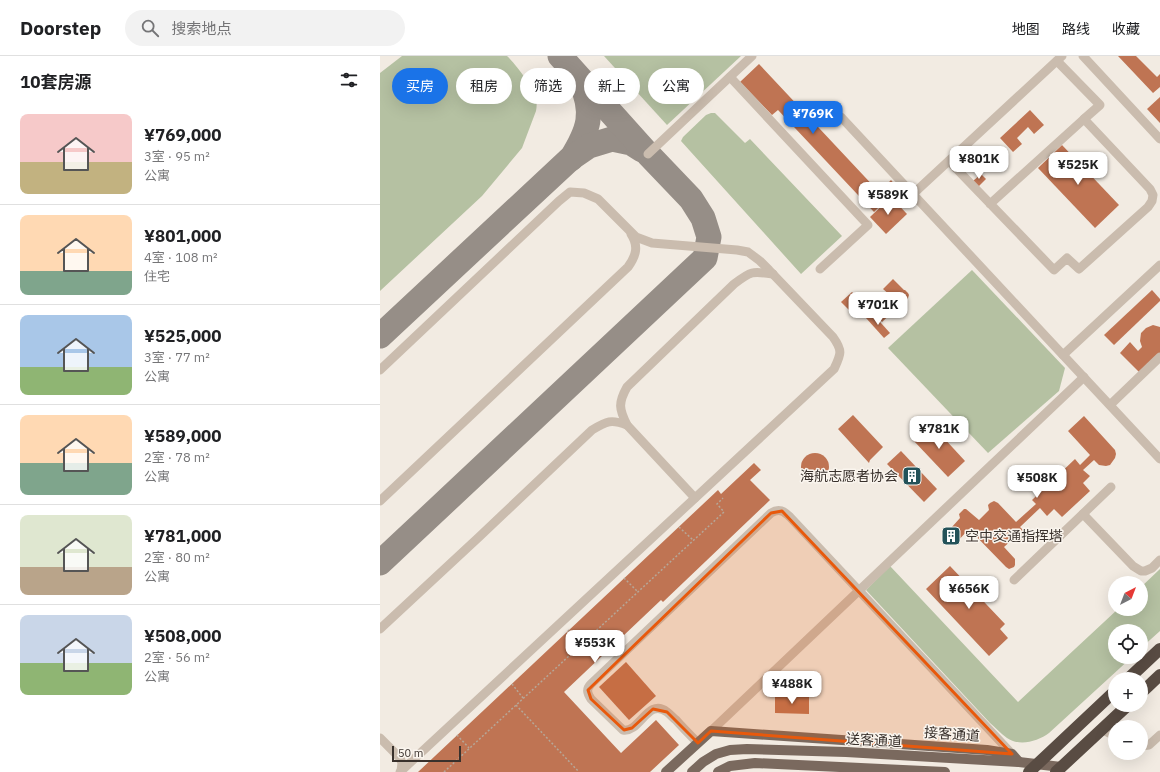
<!DOCTYPE html>
<html lang="zh">
<head>
<meta charset="utf-8">
<style>
  :root { --surface:#fff; --page:#f2f2f2; --text:#202124; --muted:#757577; --line:#e0e0e0; --accent:#1a73e8 }
  body { margin:0; font-family:"IBM Plex Sans","Noto Sans SC",sans-serif; background:var(--page); color:var(--text); height:100vh; display:flex; flex-direction:column; font-size:15px; white-space:nowrap }
  * { box-sizing:border-box; margin:0 }
  p { font-size:13px; color:var(--muted) }
  .icon { flex:none; width:22px; height:22px; fill:none; stroke:currentColor; stroke-width:2; stroke-linecap:round; stroke-linejoin:round }
  .map { position:relative; flex:1; overflow:hidden }
  .side { display:flex; flex-direction:column; background:var(--surface); width:380px }
  .side>* { flex:none }
  .hud { position:absolute; left:12px; top:12px; width:380px; height:36px; display:flex; gap:8px }
  .needle { width:26px; rotate:42deg }
  .fabs { position:absolute; left:728px; top:520px; display:grid; gap:8px }
  .fabs a { display:grid; place-items:center; width:40px; height:40px; border-radius:50%; background:var(--surface); box-shadow:0 4px 16px #0002; font-size:20px }
  .scale { position:absolute; left:12px; bottom:10px; width:69px; box-sizing:border-box; padding-left:4px; border:2px solid #39312c; border-top:0; font-size:11px; line-height:14px; white-space:nowrap; color:#39312c; -webkit-text-stroke:3px #faf5ee; paint-order:stroke }
  .price { position:absolute; translate:-50% -34px; padding:0 9px; border-radius:8px; background:#fff; color:#222; font-size:13px; line-height:26px; filter:drop-shadow(0 1px 2px #0008) }
  .price::after { content:''; position:absolute; left:50%; top:24px; width:12px; height:9px; margin-left:-6px; background:inherit; clip-path:polygon(0 0,100% 0,50% 100%) }
  .price.active { background:var(--accent); color:#fff }
  ul { padding:0; list-style:none }
  li { display:flex; align-items:center; gap:12px; height:100px; padding:0 20px }
  li+li { border-top:1px solid var(--line) }
  li span { display:grid; place-items:center; flex:none; width:112px; height:80px; border-radius:8px; color:#555 }
  li>.icon { margin-inline-start:auto }
  span .icon { width:48px; height:48px; fill:#fffc; stroke-width:1 }
  li b { font-size:17px }
  h2 { display:flex; justify-content:space-between; align-items:center; height:48px; padding:0 20px; font-size:17px }
  .chip { padding:0 14px; border-radius:18px; background:var(--surface); box-shadow:0 4px 16px #0002; font-size:14px; line-height:36px }
  .chip.active { background:var(--accent); color:#fff }
  header { display:flex; align-items:center; gap:24px; box-sizing:border-box; height:56px; padding:0 20px; background:var(--surface); border-bottom:1px solid var(--line) }
  header strong { font-size:19px }
  nav { display:flex; gap:22px; margin-inline-start:auto; font-size:14px }
  .search { width:280px; height:36px; background:var(--page); display:flex; align-items:center; gap:10px; box-sizing:border-box; padding:0 14px; border-radius:22px; color:var(--muted); font-size:15px }
  main { display:flex; flex:1; min-height:0 }
  .map>svg:first-child { display:block }
</style>
</head>
<body>
<header>
<strong>Doorstep</strong>
<div class="search"><svg class="icon" aria-label="search" viewBox="0 0 24 24"><circle cx="10" cy="10" r="6"/><path d="M15 15l6 6"/></svg>搜索地点</div>
<nav><a>地图</a><a>路线</a><a>收藏</a></nav>
</header>
<main>
<section class="side">
<h2>10套房源<svg class="icon" aria-label="filters" viewBox="0 0 24 24"><path d="M4 7h16M4 17h16"/><circle cx="9" cy="7" r="2"/><circle cx="15" cy="17" r="2"/></svg></h2>
<ul>
<li><span style="background:linear-gradient(#f6c9c9 60%,#c2b280 0)"><svg class="icon" aria-label="home" viewBox="0 0 24 24"><path d="M3 11l9-7 9 7M6 9v11h12V9"/></svg></span><div><b>¥769,000</b><p>3室 · 95 m²</p><p>公寓</p></div></li>
<li><span style="background:linear-gradient(#ffd9b3 70%,#7fa58c 0)"><svg class="icon" aria-label="home" viewBox="0 0 24 24"><path d="M3 11l9-7 9 7M6 9v11h12V9"/></svg></span><div><b>¥801,000</b><p>4室 · 108 m²</p><p>住宅</p></div></li>
<li><span style="background:linear-gradient(#a9c7e8 65%,#8fb573 0)"><svg class="icon" aria-label="home" viewBox="0 0 24 24"><path d="M3 11l9-7 9 7M6 9v11h12V9"/></svg></span><div><b>¥525,000</b><p>3室 · 77 m²</p><p>公寓</p></div></li>
<li><span style="background:linear-gradient(#ffd9b3 60%,#7fa58c 0)"><svg class="icon" aria-label="home" viewBox="0 0 24 24"><path d="M3 11l9-7 9 7M6 9v11h12V9"/></svg></span><div><b>¥589,000</b><p>2室 · 78 m²</p><p>公寓</p></div></li>
<li><span style="background:linear-gradient(#dfe7d0 65%,#b9a48a 0)"><svg class="icon" aria-label="home" viewBox="0 0 24 24"><path d="M3 11l9-7 9 7M6 9v11h12V9"/></svg></span><div><b>¥781,000</b><p>2室 · 80 m²</p><p>公寓</p></div></li>
<li><span style="background:linear-gradient(#c9d6e8 60%,#8fb573 0)"><svg class="icon" aria-label="home" viewBox="0 0 24 24"><path d="M3 11l9-7 9 7M6 9v11h12V9"/></svg></span><div><b>¥508,000</b><p>2室 · 56 m²</p><p>公寓</p></div></li>
</ul>
</section>
<div class="map">
<svg width="780" height="716" viewBox="0 0 780 716">
  <rect width="100%" height="100%" fill="#f2ebe2"/>
  <g fill="#b5c1a2">
    <path d="M22 0H127C134 6 153 31 155 39 157 45 157 50 156 55L142 92 102 140 0 235V17Z"/>
    <path d="M224 0H361L287 69Z"/>
    <path d="M331 57H335L365 87 370 83 462 180 421 218 301 85 303 81 326 59Z"/>
    <path d="M592 214 685 312 679 335 608 397 508 292Z"/>
    <path d="M510 510 638 646 738 553H761V531L780 513V575L761 592V575H735V601H752L669 677C658 685 640 691 627 682 621 678 615 671 610 667L486 534Z"/>
  </g>
  <g fill="none" stroke-linecap="round" stroke-linejoin="round">
    <g stroke="#968e87" stroke-width="25">
      <path d="M191 103C209 74 215 57 200 24"/>
      <path d="M0 280 190 103 209 90 232 83 251 87 262 94"/>
      <path d="M0 507 325 202 329 181 323 162 311 143 268 98 180 0"/>
    </g>
  </g>
  <g fill="#bf7453">
    <path d="M738 0H756L777 21 780 18V31L773 37Z"/>
    <path d="M379 8 499 136 511 124 516 130 505 140 508 142 494 156 398 54 392 59 360 26Z"/>
    <path d="M780 41V67L767 53Z"/>
    <path d="M650 54 664 69 654 78 648 71 637 82 642 88 633 96 620 82Z"/>
    <path d="M682 89 739 149 715 172 658 112Z"/>
    <path d="M601 118 606 123 598 131 593 125Z"/>
    <path d="M511 141 527 158 506 178 490 161Z"/>
    <path d="M513 223 524 234H525L528 237 529 239 528 242 502 266 493 256 511 240 503 233Z"/>
    <path d="M772 234 780 243V245L734 289 724 279Z"/>
    <path d="M472 236 487 252 477 262 461 246Z"/>
    <path d="M492 257 510 277 504 282 486 262Z"/>
    <path d="M773 269 780 271V297L760 317 740 297 750 286 758 295 762 291 760 285 761 277 766 272Z"/>
    <path d="M473 359 503 391 490 404 489 407 458 373Z"/>
    <path d="M704 360 735 394 736 398 735 402 730 409 726 410 719 409 714 404 703 414 710 420 703 427 710 435 682 461 674 453 667 460 660 452 640 471 648 479 646 485 642 487 640 486 635 481 624 491 635 503V509L634 511 629 513 626 511 589 473 575 488 570 489 565 486 563 481 564 476 566 474 571 472 580 462 579 458 584 453H586L599 464 609 454 608 449 610 447 614 445 618 447 636 466 656 448 652 444 695 403 700 409 710 399 688 375Z"/>
    <path d="M550 367 585 405 568 421 533 384Z"/>
    <path d="M521 395 557 433 544 446 507 408Z"/>
    <circle cx="435" cy="411" r="14"/>
    <path d="M374 407 381 414 370 424 390 444 283 546 281 544 184 636 241 697 276 664 299 689 270 716H38L338 434 341 438Z"/>
    <path d="M570 510 625 568 620 573 628 582 609 600 546 533Z"/>
    <path d="M246 606 276 640 249 664 219 631Z"/>
    <path d="M395 640 429 641V658L395 657Z"/>
  </g>
  <g fill="none" stroke-linecap="round" stroke-linejoin="round">
    <g stroke="#b6a798" stroke-width="1.5" stroke-dasharray="2 2" stroke-linecap="butt">
      <path d="M299 471 313 484"/>
      <path d="M244 522 258 536"/>
      <path d="M188 574 202 588"/>
      <path d="M132 628 143 642"/>
      <path d="M136 649 199 716"/>
      <path d="M77 679 89 692"/>
      <path d="M64 716 344 456 337 448 343 442"/>
    </g>
    <g stroke="#cabcae" stroke-width="9">
      <path d="M703 0 780 83"/>
      <path d="M677 5 720 49 704 63"/>
      <path d="M350 21 488 169 440 213"/>
      <path d="M461 61 780 403"/>
      <path d="M268 98 372 0"/>
      <path d="M569 105 674 214 687 202 699 213 768 151 772 145 773 139 770 133 704 63 610 148"/>
      <path d="M533 138 682 0"/>
      <path d="M683 299 780 209"/>
      <path d="M0 314 179 145 190 136 204 137 218 143 256 181 272 187 357 194 368 196 380 205 389 214 453 281C463 295 461 298 454 313L20 716"/>
      <path d="M730 349 780 301"/>
      <path d="M315 442 247 369C239 353 238 347 247 331L354 228C371 215 372 215 393 218"/>
      <path d="M0 445 248 211C256 200 259 190 251 178"/>
      <path d="M703 458 753 510 761 515H765L772 512 780 504"/>
      <path d="M634 524 731 431"/>
      <path d="M0 573 99 481 212 374C227 365 231 363 247 369"/>
      <path d="M723 674 735 680"/>
      <path d="M331 675 704 321"/>
      <path d="M0 682 20 702 22 707 21 715"/>
      <path d="M318 687C310 679 303 672 296 664 293 662 290 658 287 656 268 641 260 677 243 674L211 643C207 637 206 633 211 628L391 457C399 452 404 455 410 461L632 698"/>
      <path d="M761 690 769 689 780 679"/>
    </g>
    <g stroke="#7a695e" stroke-width="10">
      <path d="M286 716 331 675 607 694 632 698 639 706"/>
      <path d="M312 716 323 706 336 698 350 694 367 693 466 696 639 706 681 711"/>
      <path d="M338 716 350 710 375 707 565 716"/>
    </g>
    <g stroke="#594c43" stroke-width="12">
      <path d="M748 623 780 593"/>
      <path d="M761 637 780 619"/>
      <path d="M649 716 735 635"/>
      <path d="M676 716 748 649"/>
    </g>
  </g>
  <path fill="#e8590c" fill-opacity="0.2" stroke="#e8590c" stroke-width="3" stroke-linejoin="round" d="M402 455 632 698 331 675 318 687 287 656 273 653 252 672 244 674 211 643 208 634 391 457Z"/>
  <defs>
    <g id="building-square" transform="scale(1)"><rect x="-9" y="-9" width="18" height="18" rx="4" fill="#235259" stroke="#faf5ee"/><path d="M-4-6H4V6H1V3H-1V6H-4ZM-2.5-4.3h1.7v1.8h-1.7ZM.8-4.3h1.7v1.8H.8ZM-2.5-1h1.7V.8h-1.7ZM.8-1h1.7V.8H.8Z" fill="#fff"/></g>
  </defs>
  <g fill-rule="evenodd">
    <use href="#building-square" x="532" y="420"/>
    <use href="#building-square" x="571" y="480"/>
  </g>
  <g text-anchor="middle" dominant-baseline="central" stroke-width="3" stroke-linejoin="round" paint-order="stroke">
    <g font-size="14" fill="#39312c" stroke="#faf5ee" text-anchor="end">
      <text x="518" y="420">海航志愿者协会</text>
      <text x="585" y="480" text-anchor="start">空中交通指挥塔</text>
    </g>
    <g font-size="14" fill="#39312c" stroke="#faf5ee">
      <text transform="translate(572 678) rotate(4)">接客通道</text>
      <text transform="translate(494 684) rotate(3)">送客通道</text>
    </g>
  </g>
</svg>
<div class="fabs">
<a><svg class="needle" viewBox="-14 -14 28 28"><path d="M0-13l5 13h-10z" fill="#e53935"/><path d="M0 13l5-13h-10z" fill="#757577"/></svg></a>
<a><svg class="icon" aria-label="locate" viewBox="0 0 24 24"><circle cx="12" cy="12" r="6"/><path d="M12 2v4M12 18v4M2 12h4M18 12h4"/></svg></a>
<a>+</a>
<a>−</a>
</div>
<div class="scale">50 m</div>
<b class="price active" style="left:433px;top:79px">¥769K</b>
<b class="price" style="left:599px;top:124px">¥801K</b>
<b class="price" style="left:698px;top:130px">¥525K</b>
<b class="price" style="left:508px;top:160px">¥589K</b>
<b class="price" style="left:498px;top:270px">¥701K</b>
<b class="price" style="left:559px;top:394px">¥781K</b>
<b class="price" style="left:657px;top:443px">¥508K</b>
<b class="price" style="left:589px;top:554px">¥656K</b>
<b class="price" style="left:215px;top:608px">¥553K</b>
<b class="price" style="left:412px;top:649px">¥488K</b>
<div class="hud">
<a class="chip active">买房</a>
<a class="chip">租房</a>
<a class="chip">筛选</a>
<a class="chip">新上</a>
<a class="chip">公寓</a>
</div>
</div>
</main>
</body>
</html>
